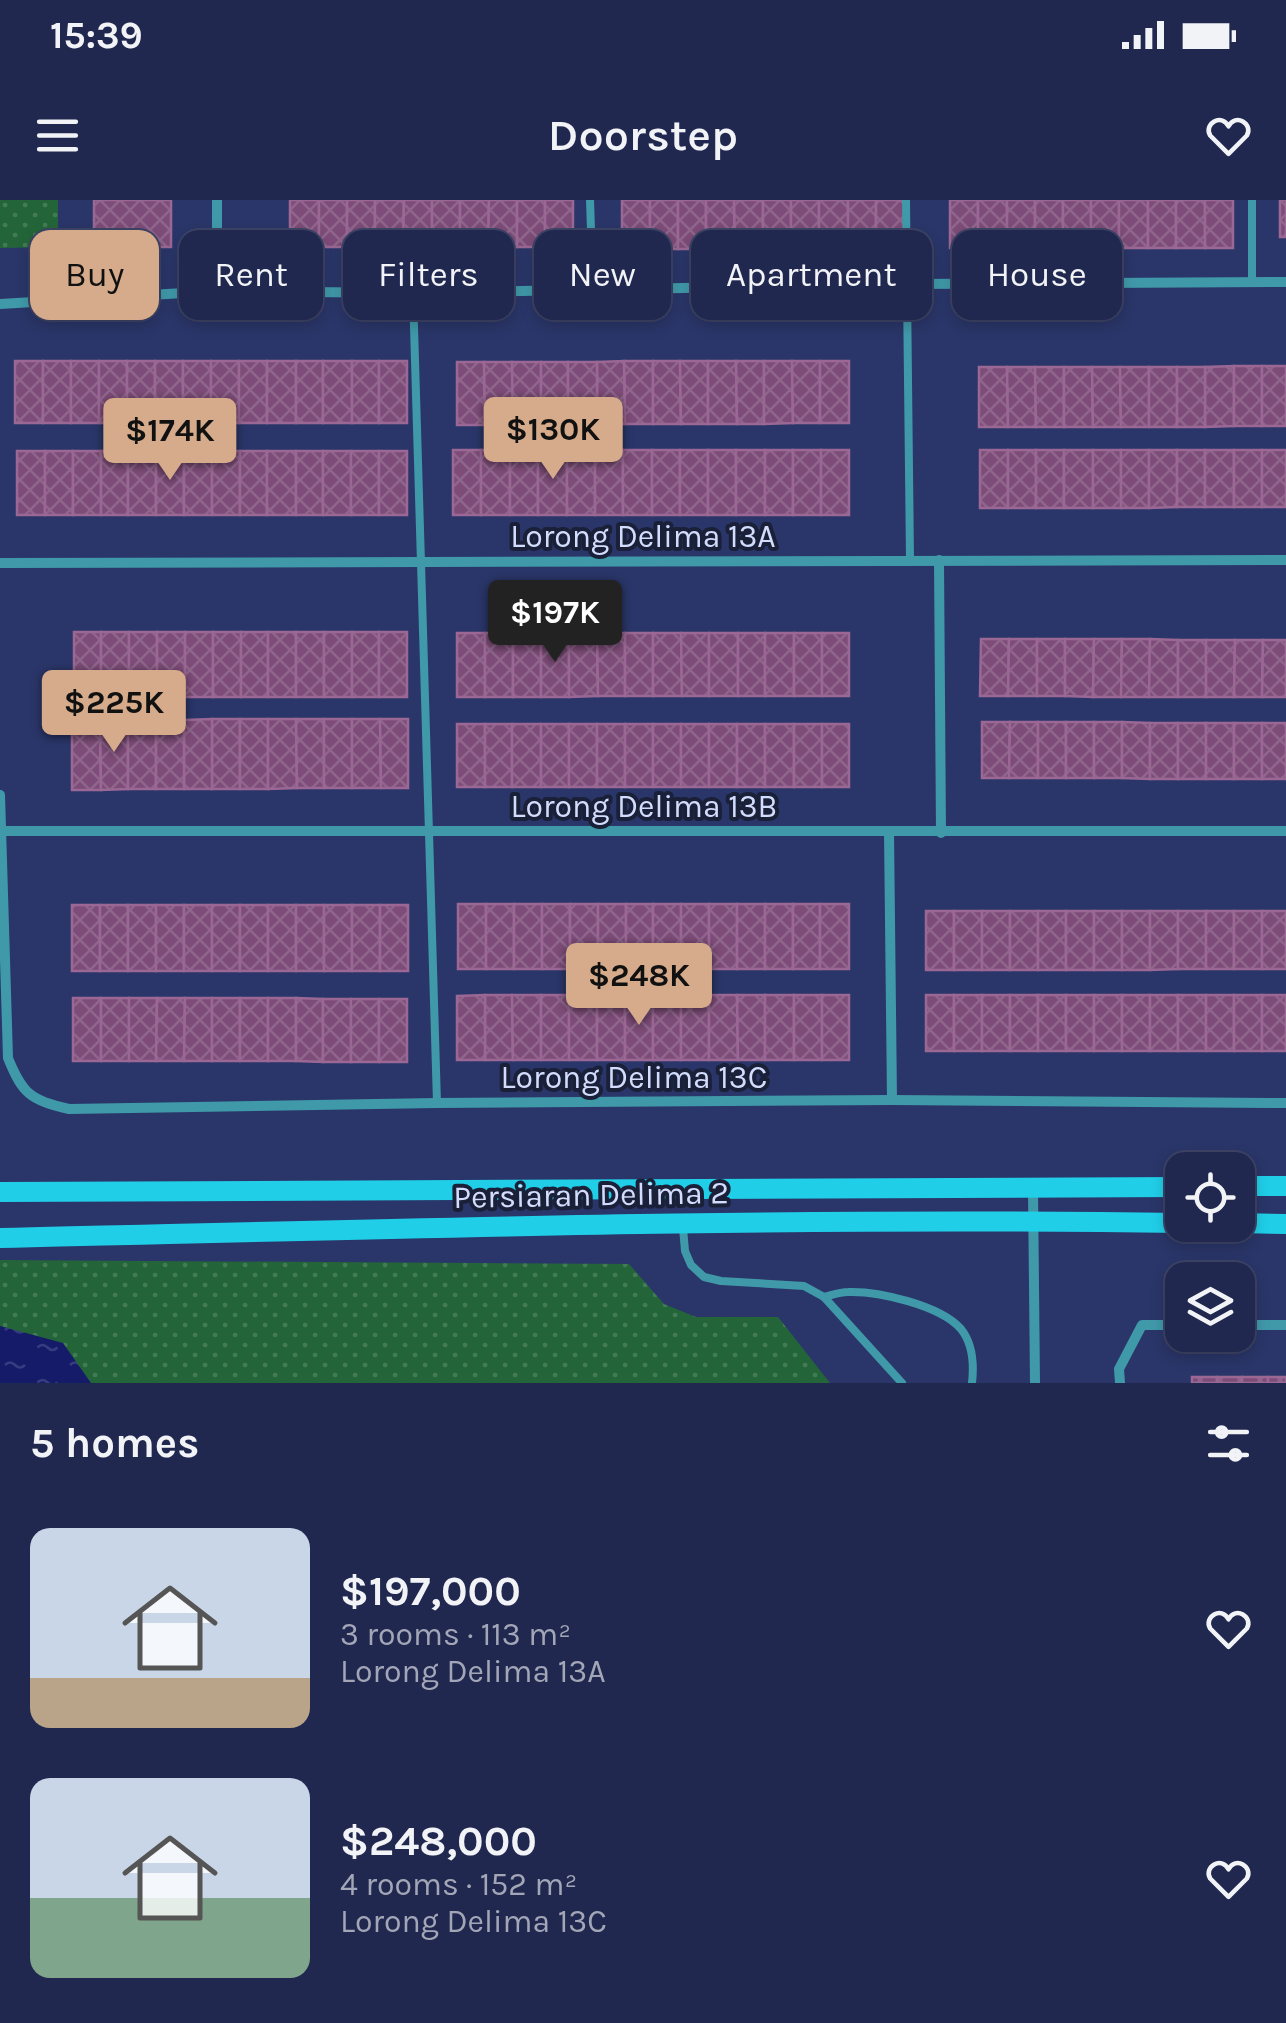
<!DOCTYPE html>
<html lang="en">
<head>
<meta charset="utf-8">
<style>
  :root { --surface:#20284f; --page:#283056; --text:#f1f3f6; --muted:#a2a6b7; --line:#3d4466; --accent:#d6ab8b }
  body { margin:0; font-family:Karla,sans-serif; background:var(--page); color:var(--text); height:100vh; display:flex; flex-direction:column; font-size:38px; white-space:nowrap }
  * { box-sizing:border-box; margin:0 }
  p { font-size:32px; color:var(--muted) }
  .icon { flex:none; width:55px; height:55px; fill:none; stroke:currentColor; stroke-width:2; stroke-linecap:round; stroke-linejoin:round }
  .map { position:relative; height:1183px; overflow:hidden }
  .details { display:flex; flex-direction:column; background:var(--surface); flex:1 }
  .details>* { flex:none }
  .guide { position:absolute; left:30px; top:30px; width:1228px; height:90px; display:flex; gap:20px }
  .fabs { position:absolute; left:1165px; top:952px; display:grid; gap:20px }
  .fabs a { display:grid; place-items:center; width:90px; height:90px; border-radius:20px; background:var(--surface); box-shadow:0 5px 15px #0003,0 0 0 2px var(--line); font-size:50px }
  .price { position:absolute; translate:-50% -85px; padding:0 22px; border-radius:10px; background:var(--accent); color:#111; font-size:32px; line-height:65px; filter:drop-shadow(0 2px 5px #0008) }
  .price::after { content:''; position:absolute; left:50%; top:60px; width:30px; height:22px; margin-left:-15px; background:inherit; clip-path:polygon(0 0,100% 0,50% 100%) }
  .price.active { background:#222; color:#fff }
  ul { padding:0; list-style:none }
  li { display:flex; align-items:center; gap:30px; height:250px; padding:0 30px }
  li span { display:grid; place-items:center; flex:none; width:280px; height:200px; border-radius:20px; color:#555 }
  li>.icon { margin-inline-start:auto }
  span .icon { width:120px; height:120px; fill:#fffc; stroke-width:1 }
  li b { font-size:42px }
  h2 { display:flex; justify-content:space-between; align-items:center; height:120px; padding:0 30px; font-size:42px }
  .pill { padding:0 35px; border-radius:20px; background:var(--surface); box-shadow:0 5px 15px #0003,0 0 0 2px var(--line); font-size:35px; line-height:90px }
  .pill.active { background:var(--accent); color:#111 }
  .status { display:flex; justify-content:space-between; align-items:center; height:70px; padding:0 50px; background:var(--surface); direction:ltr }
  .status svg { height:28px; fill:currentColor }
  header { display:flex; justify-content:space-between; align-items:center; height:130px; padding:0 30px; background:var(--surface); font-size:45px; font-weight:600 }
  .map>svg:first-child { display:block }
</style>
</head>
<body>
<div class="status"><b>15:39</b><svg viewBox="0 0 49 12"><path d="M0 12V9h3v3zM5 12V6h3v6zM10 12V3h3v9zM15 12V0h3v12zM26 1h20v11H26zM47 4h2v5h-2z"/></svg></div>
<header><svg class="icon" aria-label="menu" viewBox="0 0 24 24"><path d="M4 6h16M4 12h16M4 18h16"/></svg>Doorstep<svg class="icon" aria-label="heart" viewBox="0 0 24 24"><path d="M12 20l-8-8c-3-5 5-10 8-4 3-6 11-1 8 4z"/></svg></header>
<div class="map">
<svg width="1286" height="1183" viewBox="0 0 1286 1183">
  <defs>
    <pattern id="park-dots" width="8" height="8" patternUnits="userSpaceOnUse" patternTransform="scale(2.5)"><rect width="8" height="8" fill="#236538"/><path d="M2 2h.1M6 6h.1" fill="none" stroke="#427b56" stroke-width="1.8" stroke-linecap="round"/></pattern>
    <pattern id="water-ripples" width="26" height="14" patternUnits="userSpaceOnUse" patternTransform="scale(2.5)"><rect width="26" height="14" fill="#151b69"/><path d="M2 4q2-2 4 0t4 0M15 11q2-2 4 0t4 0" fill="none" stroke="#363c7f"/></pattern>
    <pattern id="building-cross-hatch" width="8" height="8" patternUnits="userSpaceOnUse" patternTransform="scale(2.5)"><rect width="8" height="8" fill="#7d4c78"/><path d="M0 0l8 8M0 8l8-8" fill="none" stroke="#8f658c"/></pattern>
  </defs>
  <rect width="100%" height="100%" fill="#2a3669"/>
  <g fill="url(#park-dots)">
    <path d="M0 0H58V47L0 48Z"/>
    <path d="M0 1060 629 1064 664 1104 696 1117H778L830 1183H0Z"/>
  </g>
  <path fill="url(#water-ripples)" d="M0 1126 63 1143 91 1183H0Z"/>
  <g fill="url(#building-cross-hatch)" stroke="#9b6895" stroke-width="2.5">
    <rect x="94" y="0" width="77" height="47"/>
    <rect x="290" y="0" width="29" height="47"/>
    <rect x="319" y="0" width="28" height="47"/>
    <rect x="347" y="0" width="28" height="47"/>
    <path d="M375 0H404L403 47H375Z"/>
    <path d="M404 0H432V47H403Z"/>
    <rect x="432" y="0" width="28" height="47"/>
    <path d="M460 0H489L488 47H460Z"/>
    <path d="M489 0H517V47H488Z"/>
    <rect x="517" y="0" width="28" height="47"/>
    <path d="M545 0H573V48L545 47Z"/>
    <rect x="622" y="0" width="28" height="49"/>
    <rect x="650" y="0" width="28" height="49"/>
    <rect x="678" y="0" width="28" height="49"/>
    <path d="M706 0H734L735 48 706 49Z"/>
    <path d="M734 0H763V48H735Z"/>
    <rect x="763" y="0" width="28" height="48"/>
    <rect x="791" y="0" width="28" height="48"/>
    <rect x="819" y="0" width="29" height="48"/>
    <rect x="848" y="0" width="28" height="48"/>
    <rect x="876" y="0" width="28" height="48"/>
    <rect x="950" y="0" width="28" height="48"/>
    <rect x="978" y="0" width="29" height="48"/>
    <rect x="1007" y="0" width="28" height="48"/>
    <rect x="1035" y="0" width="28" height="48"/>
    <rect x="1063" y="0" width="28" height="48"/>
    <rect x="1091" y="0" width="28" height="48"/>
    <rect x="1119" y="0" width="29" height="48"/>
    <rect x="1148" y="0" width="28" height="48"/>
    <rect x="1176" y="0" width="29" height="48"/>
    <rect x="1205" y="0" width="28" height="48"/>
    <rect x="1280" y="0" width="6" height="37"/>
    <rect x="15" y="161" width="28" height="62"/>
    <rect x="43" y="161" width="28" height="62"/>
    <rect x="71" y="161" width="28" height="62"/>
    <rect x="99" y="161" width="28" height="62"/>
    <rect x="127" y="161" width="28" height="62"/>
    <rect x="155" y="161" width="28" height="62"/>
    <rect x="183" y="161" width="28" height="62"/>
    <rect x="211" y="161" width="28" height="62"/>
    <rect x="239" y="161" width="28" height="62"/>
    <rect x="267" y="161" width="29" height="62"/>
    <rect x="296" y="161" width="27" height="62"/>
    <rect x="323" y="161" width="29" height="62"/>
    <rect x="352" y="161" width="27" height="62"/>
    <rect x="379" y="161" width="28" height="62"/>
    <path d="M624 161H653V224H625Z"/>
    <path d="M624 161 625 224H597V162Z"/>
    <path d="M653 161H680L681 224H653Z"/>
    <path d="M680 161H708V224H681Z"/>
    <path d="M708 161H736L737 224H708Z"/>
    <path d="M736 161H764V224H737Z"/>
    <path d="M764 161H792L793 223 764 224Z"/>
    <path d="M792 161H820V223H793Z"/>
    <rect x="820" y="161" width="29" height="62"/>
    <path d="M457 162H484L485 225H457Z"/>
    <path d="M484 162H512L513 224 485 225Z"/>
    <path d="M512 162H541V224H513Z"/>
    <rect x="541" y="162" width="27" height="62"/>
    <rect x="568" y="162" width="29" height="62"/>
    <path d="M1234 166V226L1205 227V167Z"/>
    <rect x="1234" y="166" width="28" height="60"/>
    <rect x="1262" y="166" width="24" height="60"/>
    <path d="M979 167H1007L1008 227H979Z"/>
    <path d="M1007 167H1035L1036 227H1008Z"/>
    <path d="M1035 167H1064V227H1036Z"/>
    <path d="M1064 167H1092L1093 227H1064Z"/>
    <path d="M1092 167H1120L1121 227H1093Z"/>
    <path d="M1120 167H1149V227H1121Z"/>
    <rect x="1149" y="167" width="28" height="60"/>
    <rect x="1177" y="167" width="28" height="60"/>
    <rect x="453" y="250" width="28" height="65"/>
    <rect x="481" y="250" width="29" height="65"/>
    <rect x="510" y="250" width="28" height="65"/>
    <rect x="538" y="250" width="29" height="65"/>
    <rect x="567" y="250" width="28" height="65"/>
    <rect x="595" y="250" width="28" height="65"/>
    <rect x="623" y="250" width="29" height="65"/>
    <rect x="652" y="250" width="28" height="65"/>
    <rect x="680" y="250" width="28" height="65"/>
    <rect x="708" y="250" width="28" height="65"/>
    <rect x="736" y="250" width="29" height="65"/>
    <rect x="765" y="250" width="28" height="65"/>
    <rect x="793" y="250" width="28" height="65"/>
    <rect x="821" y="250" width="28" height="65"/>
    <rect x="980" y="250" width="28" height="58"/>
    <rect x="1008" y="250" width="28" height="58"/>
    <rect x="1036" y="250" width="28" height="58"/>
    <rect x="1064" y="250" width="29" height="58"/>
    <rect x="1093" y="250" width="28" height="58"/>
    <rect x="1121" y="250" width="28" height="58"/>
    <path d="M1149 250H1177V307L1149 308Z"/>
    <rect x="1177" y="250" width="28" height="57"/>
    <rect x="1205" y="250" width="29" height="57"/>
    <rect x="1234" y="250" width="28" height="57"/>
    <rect x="1262" y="250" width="24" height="57"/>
    <rect x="17" y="251" width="28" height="64"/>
    <rect x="45" y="251" width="28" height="64"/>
    <rect x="73" y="251" width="28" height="64"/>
    <rect x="101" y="251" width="27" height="64"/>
    <rect x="128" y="251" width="28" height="64"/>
    <rect x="156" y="251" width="28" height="64"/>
    <rect x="184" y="251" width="28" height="64"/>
    <rect x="212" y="251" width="28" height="64"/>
    <rect x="240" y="251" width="27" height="64"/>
    <rect x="267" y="251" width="29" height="64"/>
    <rect x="296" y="251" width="27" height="64"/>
    <rect x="323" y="251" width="28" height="64"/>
    <rect x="351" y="251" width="28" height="64"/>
    <rect x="379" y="251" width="28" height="64"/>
    <rect x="74" y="432" width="27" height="65"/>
    <rect x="101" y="432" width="28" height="65"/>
    <rect x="129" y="432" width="28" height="65"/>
    <rect x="157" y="432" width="28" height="65"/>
    <rect x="185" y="432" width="28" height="65"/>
    <rect x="213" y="432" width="28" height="65"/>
    <rect x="241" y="432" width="27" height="65"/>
    <rect x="268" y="432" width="28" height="65"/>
    <rect x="296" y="432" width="28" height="65"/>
    <rect x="324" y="432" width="28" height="65"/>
    <rect x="352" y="432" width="27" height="65"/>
    <rect x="379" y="432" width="28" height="65"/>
    <rect x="457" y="433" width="28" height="64"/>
    <rect x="485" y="433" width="28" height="64"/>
    <rect x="513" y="433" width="28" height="64"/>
    <rect x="541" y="433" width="28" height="64"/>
    <path d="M569 433H597L598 496 569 497Z"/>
    <path d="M597 433H625V496H598Z"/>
    <rect x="625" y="433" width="28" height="63"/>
    <path d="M653 433H681L682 496H653Z"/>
    <path d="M681 433H709V496H682Z"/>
    <rect x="709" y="433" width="29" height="63"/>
    <rect x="738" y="433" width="27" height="63"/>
    <rect x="765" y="433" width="29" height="63"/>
    <rect x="794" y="433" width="28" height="63"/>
    <rect x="822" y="433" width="27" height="63"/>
    <path d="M981 439H1009L1008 496H980Z"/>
    <path d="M1009 439H1037V496H1008Z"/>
    <rect x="1037" y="439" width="28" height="57"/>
    <path d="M1065 439H1094L1093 497 1065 496Z"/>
    <path d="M1094 439H1122L1121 497H1093Z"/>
    <path d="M1122 439H1150L1149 497H1121Z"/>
    <path d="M1150 439 1178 440V497H1149Z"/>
    <rect x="1178" y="440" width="28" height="57"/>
    <path d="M1206 440H1235L1234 497H1206Z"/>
    <path d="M1235 440H1263L1262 497H1234Z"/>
    <path d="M1263 440H1286V497H1262Z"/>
    <rect x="212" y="519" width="28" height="70"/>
    <path d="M212 519V589H184V520Z"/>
    <rect x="240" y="519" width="28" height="70"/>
    <path d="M268 519H296L297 588 268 589Z"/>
    <path d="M296 519H324V588H297Z"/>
    <rect x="324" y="519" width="28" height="69"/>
    <path d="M352 519H380L381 588H352Z"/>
    <path d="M380 519H408V588H381Z"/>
    <path d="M72 520H100L101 590H72Z"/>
    <path d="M100 520H128V589L101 590Z"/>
    <rect x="128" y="520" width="28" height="69"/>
    <rect x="156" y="520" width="28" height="69"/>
    <path d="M982 522H1010L1009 578H982Z"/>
    <path d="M1010 522H1038V578H1009Z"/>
    <rect x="1038" y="522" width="28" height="56"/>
    <rect x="1066" y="522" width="28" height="56"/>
    <rect x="1094" y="522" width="28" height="56"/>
    <path d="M1122 522 1150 523V579L1122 578Z"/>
    <rect x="1150" y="523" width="28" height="56"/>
    <rect x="1178" y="523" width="28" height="56"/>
    <rect x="1206" y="523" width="28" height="56"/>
    <rect x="1234" y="523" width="28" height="56"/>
    <rect x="1262" y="523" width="24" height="56"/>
    <rect x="457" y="524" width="28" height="63"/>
    <rect x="485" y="524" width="27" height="63"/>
    <rect x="512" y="524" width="29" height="63"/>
    <rect x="541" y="524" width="28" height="63"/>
    <rect x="569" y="524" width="28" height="63"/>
    <rect x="597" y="524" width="28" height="63"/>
    <rect x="625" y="524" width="28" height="63"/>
    <rect x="653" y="524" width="28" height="63"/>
    <rect x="681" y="524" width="28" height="63"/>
    <rect x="709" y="524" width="28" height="63"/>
    <rect x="737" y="524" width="28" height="63"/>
    <rect x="765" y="524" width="29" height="63"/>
    <rect x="794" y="524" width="28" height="63"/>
    <rect x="822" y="524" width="27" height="63"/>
    <rect x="458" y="704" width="28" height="65"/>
    <rect x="486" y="704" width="28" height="65"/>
    <rect x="514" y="704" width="28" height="65"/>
    <rect x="542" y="704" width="28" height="65"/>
    <rect x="570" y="704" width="28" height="65"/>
    <rect x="598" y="704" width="28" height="65"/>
    <rect x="626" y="704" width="27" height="65"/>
    <rect x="653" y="704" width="28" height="65"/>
    <rect x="681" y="704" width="28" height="65"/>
    <rect x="709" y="704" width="28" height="65"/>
    <rect x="737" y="704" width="28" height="65"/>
    <rect x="765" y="704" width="28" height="65"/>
    <rect x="793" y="704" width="27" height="65"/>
    <rect x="820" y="704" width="29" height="65"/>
    <rect x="72" y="705" width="28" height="66"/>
    <rect x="100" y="705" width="28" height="66"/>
    <rect x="128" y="705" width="28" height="66"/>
    <rect x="156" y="705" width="28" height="66"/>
    <rect x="184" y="705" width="28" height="66"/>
    <rect x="212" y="705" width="28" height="66"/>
    <rect x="240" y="705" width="28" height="66"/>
    <rect x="268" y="705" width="28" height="66"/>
    <rect x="296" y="705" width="28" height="66"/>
    <rect x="324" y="705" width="28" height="66"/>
    <rect x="352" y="705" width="28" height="66"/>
    <rect x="380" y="705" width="28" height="66"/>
    <rect x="926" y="711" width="28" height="59"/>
    <rect x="954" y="711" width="28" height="59"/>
    <rect x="982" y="711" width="28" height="59"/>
    <rect x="1010" y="711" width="28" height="59"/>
    <rect x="1038" y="711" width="28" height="59"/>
    <rect x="1066" y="711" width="28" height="59"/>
    <rect x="1094" y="711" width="28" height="59"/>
    <rect x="1122" y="711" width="28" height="59"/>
    <path d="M1150 711H1178V769L1150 770Z"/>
    <rect x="1178" y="711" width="28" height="58"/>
    <rect x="1206" y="711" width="28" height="58"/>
    <rect x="1234" y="711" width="28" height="58"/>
    <rect x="1262" y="711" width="24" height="58"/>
    <path d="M485 795H512L513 860H485Z"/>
    <path d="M485 795V860H457V796Z"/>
    <path d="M512 795H541V860H513Z"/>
    <rect x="541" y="795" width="28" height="65"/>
    <rect x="569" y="795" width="28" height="65"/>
    <rect x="597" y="795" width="28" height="65"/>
    <rect x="625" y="795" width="28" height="65"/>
    <rect x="653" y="795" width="28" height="65"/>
    <rect x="681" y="795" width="28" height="65"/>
    <path d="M709 795H737L738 860H709Z"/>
    <path d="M737 795H765V860H738Z"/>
    <rect x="765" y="795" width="29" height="65"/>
    <rect x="794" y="795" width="28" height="65"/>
    <rect x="822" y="795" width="27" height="65"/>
    <rect x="926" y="795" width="28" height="56"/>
    <rect x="954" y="795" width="28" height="56"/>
    <rect x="982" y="795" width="28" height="56"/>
    <rect x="1010" y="795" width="28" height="56"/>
    <rect x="1038" y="795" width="28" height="56"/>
    <rect x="1066" y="795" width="28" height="56"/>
    <rect x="1094" y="795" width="28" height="56"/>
    <rect x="1122" y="795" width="28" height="56"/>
    <rect x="1150" y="795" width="28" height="56"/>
    <rect x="1178" y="795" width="28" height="56"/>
    <rect x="1206" y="795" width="28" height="56"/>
    <rect x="1234" y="795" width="28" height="56"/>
    <rect x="1262" y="795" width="24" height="56"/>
    <rect x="73" y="798" width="28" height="63"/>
    <rect x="101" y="798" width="28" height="63"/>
    <path d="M129 798H157L156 861H129Z"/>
    <path d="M157 798H185L184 861H156Z"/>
    <path d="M185 798H212V861H184Z"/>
    <rect x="212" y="798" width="28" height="63"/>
    <rect x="240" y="798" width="28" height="63"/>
    <rect x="268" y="798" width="28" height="63"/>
    <path d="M296 798 323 799V862L296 861Z"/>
    <rect x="323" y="799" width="28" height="63"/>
    <rect x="351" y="799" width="28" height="63"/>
    <rect x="379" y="799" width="28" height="63"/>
    <rect x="1192" y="1177" width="25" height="6"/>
    <rect x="1217" y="1177" width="25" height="6"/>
    <rect x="1242" y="1177" width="26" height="6"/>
    <rect x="1268" y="1177" width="18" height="6"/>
  </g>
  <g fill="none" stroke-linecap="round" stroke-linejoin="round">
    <g stroke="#4099a9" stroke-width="8">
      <path d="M590 0 593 89"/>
      <path d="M906 0 910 360"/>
      <path d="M1252 0V83"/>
      <path d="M413 93 437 903"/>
      <path d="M683 1028 685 1051 691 1065 704 1077 721 1081 804 1086 824 1097 902 1183"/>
      <path d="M824 1097C832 1095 840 1092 848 1092 878 1091 940 1105 961 1129 973 1144 974 1165 972 1183"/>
    </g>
    <g stroke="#4099a9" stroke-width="10">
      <path d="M217 0V91"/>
      <path d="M0 104 217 91 413 93 907 84 1286 82"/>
      <path d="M939 360 941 633"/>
      <path d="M0 363 1286 360"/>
      <path d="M0 595 8 858C22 893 31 901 69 909L437 903 892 900 1286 903"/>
      <path d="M1 631H1286"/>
      <path d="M889 631 892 900"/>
      <path d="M1033 989 1035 1183"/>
      <path d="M1238 1125H1286"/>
      <path d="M1120 1183 1119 1169 1142 1125H1182"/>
    </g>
    <g stroke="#20cee8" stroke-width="20">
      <path d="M1238 986H1286"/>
      <path d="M0 992 1182 987"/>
      <path d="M1238 1023 1286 1024"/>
      <path d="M0 1038C394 1029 788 1017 1182 1023"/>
    </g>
  </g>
  <g text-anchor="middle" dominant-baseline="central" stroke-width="8" stroke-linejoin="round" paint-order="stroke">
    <g font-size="32" fill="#d2ddfd" stroke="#1a2037">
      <text x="643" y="336">Lorong Delima 13A</text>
      <text x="644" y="606">Lorong Delima 13B</text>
      <text x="634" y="877">Lorong Delima 13C</text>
      <text transform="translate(591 995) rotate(-1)">Persiaran Delima 2</text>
    </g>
  </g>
</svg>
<div class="fabs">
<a><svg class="icon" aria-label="locate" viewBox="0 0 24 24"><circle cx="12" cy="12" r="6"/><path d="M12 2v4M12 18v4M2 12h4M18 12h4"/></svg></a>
<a><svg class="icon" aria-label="layers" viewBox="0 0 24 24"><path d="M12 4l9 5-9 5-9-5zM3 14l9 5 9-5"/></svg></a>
</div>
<b class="price" style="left:553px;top:282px">$130K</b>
<b class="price" style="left:170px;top:283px">$174K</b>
<b class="price active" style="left:555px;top:465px">$197K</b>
<b class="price" style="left:114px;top:555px">$225K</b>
<b class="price" style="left:639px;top:828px">$248K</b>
<div class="guide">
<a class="pill active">Buy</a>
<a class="pill">Rent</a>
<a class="pill">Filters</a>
<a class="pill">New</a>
<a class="pill">Apartment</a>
<a class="pill">House</a>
</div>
</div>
<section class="details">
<h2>5 homes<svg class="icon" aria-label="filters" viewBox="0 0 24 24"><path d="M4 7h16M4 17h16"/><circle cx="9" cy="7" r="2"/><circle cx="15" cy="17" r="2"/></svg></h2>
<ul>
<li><span style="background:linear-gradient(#c9d6e8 75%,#b9a48a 0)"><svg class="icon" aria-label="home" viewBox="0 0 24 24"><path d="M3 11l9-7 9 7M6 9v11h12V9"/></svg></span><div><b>$197,000</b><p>3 rooms · 113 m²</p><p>Lorong Delima 13A</p></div><svg class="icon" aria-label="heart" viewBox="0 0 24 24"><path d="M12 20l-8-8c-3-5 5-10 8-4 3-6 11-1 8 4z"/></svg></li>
<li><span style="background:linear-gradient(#c9d6e8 60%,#7fa58c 0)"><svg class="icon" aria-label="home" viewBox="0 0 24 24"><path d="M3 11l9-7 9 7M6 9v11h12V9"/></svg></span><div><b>$248,000</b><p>4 rooms · 152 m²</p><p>Lorong Delima 13C</p></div><svg class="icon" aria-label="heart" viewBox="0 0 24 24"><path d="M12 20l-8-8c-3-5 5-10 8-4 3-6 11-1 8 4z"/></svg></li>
</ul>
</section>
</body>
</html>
